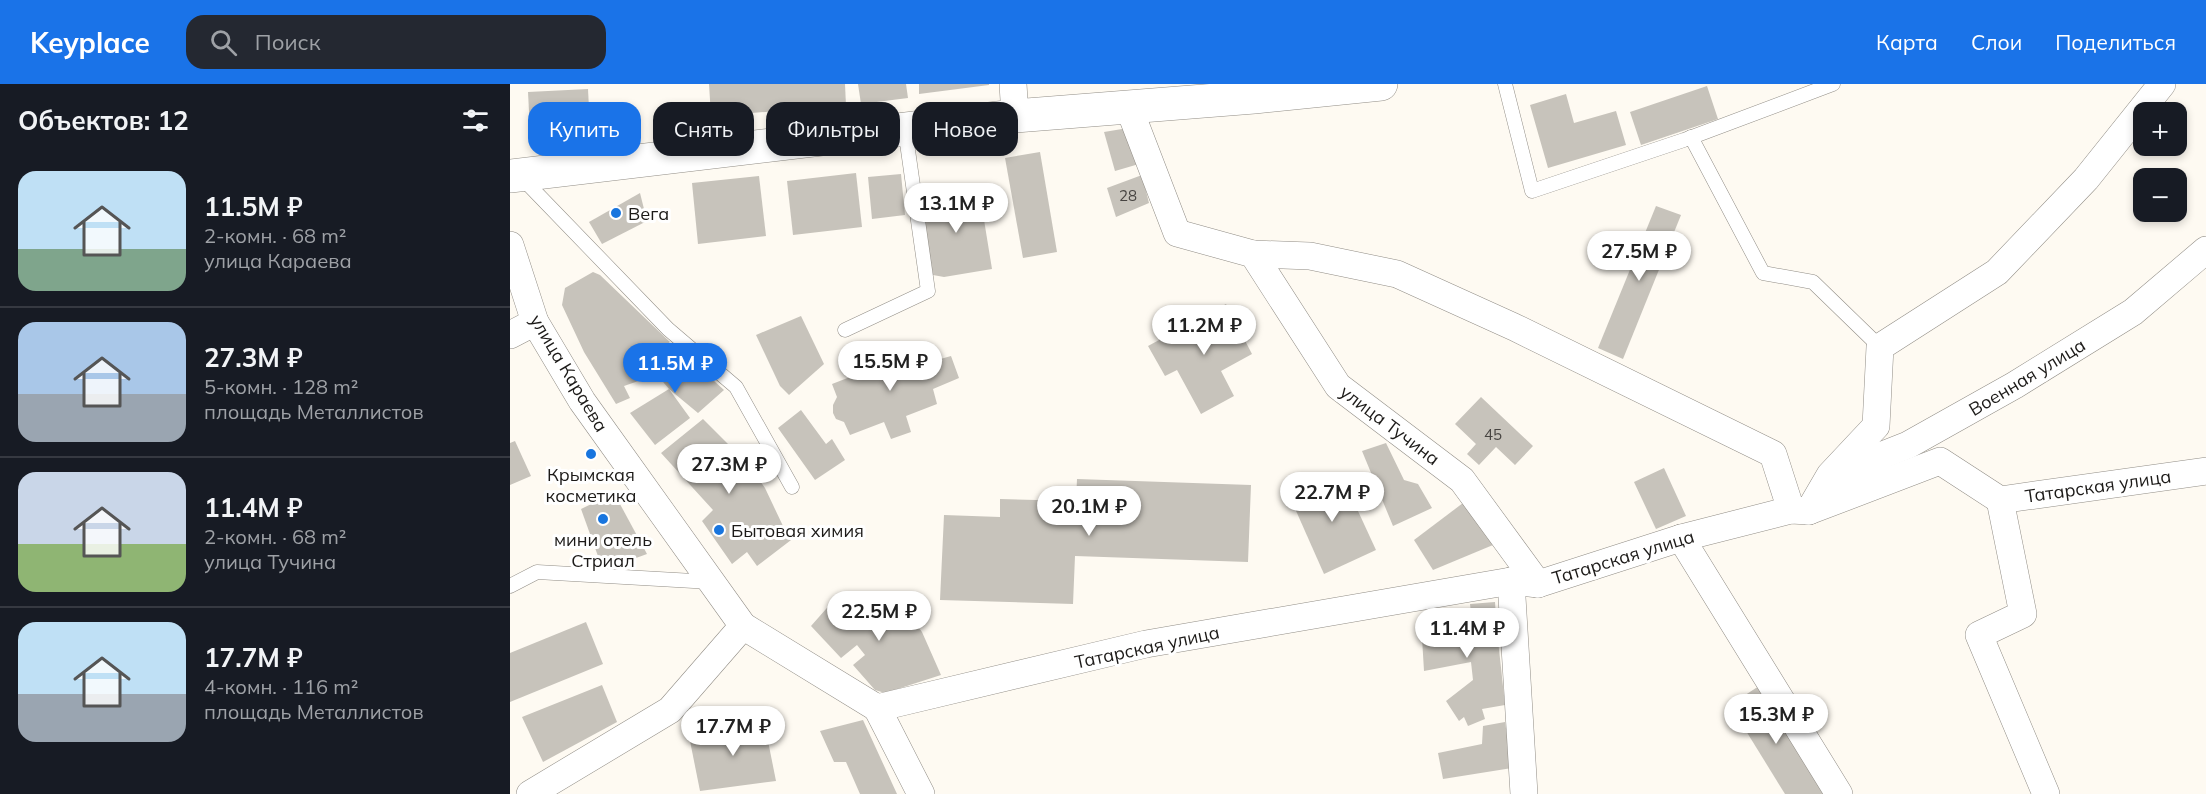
<!DOCTYPE html>
<html lang="ru">
<head>
<meta charset="utf-8">
<style>
  :root { --surface:#171b24; --page:#242831; --text:#f1f3f6; --muted:#9ea1a6; --line:#363941; --accent:#1a73e8 }
  body { margin:0; font-family:Mulish,sans-serif; background:var(--page); color:var(--text); height:100vh; display:flex; flex-direction:column; font-size:22px; white-space:nowrap }
  * { box-sizing:border-box; margin:0 }
  p { font-size:20px; color:var(--muted) }
  .icon { flex:none; width:33px; height:33px; fill:none; stroke:currentColor; stroke-width:2; stroke-linecap:round; stroke-linejoin:round }
  .map { position:relative; flex:1; overflow:hidden }
  .side { display:flex; flex-direction:column; background:var(--surface); width:510px }
  .side>* { flex:none }
  .guide { position:absolute; left:18px; top:18px; width:570px; height:54px; display:flex; gap:12px }
  .controls { position:absolute; left:1623px; top:18px; display:grid; gap:12px }
  .controls a { display:grid; place-items:center; width:54px; height:54px; border-radius:12px; background:var(--surface); box-shadow:0 3px 9px #0003; font-size:30px }
  .price { position:absolute; translate:-50% -51px; padding:0 14px; border-radius:21px; background:#fff; color:#222; font-size:20px; line-height:39px; filter:drop-shadow(0 2px 3px #0008) }
  .price::after { content:''; position:absolute; left:50%; top:36px; width:18px; height:14px; margin-left:-9px; background:inherit; clip-path:polygon(0 0,100% 0,50% 100%) }
  .price.on { background:var(--accent); color:#fff }
  ul { padding:0; list-style:none }
  li { display:flex; align-items:center; gap:18px; height:150px; padding:0 18px }
  li+li { border-top:2px solid var(--line) }
  li span { display:grid; place-items:center; flex:none; width:168px; height:120px; border-radius:18px; color:#555 }
  li>.icon { margin-inline-start:auto }
  span .icon { width:72px; height:72px; fill:#fffc; stroke-width:1 }
  li b { font-size:26px }
  h2 { display:flex; justify-content:space-between; align-items:center; height:72px; padding:0 18px; font-size:26px }
  .pill { padding:0 21px; border-radius:18px; background:var(--surface); box-shadow:0 3px 9px #0003; font-size:21px; line-height:54px }
  .pill.on { background:var(--accent); color:#fff }
  header { display:flex; align-items:center; gap:36px; box-sizing:border-box; height:84px; padding:0 30px; background:var(--accent); color:#fff }
  header strong { font-size:28px }
  nav { display:flex; gap:33px; margin-inline-start:auto; font-size:21px }
  .search { width:420px; height:54px; background:var(--page); display:flex; align-items:center; gap:15px; box-sizing:border-box; padding:0 21px; border-radius:18px; color:var(--muted); font-size:22px }
  main { display:flex; flex:1; min-height:0 }
  .map>svg:first-child { display:block }
</style>
</head>
<body>
<header>
<strong>Keyplace</strong>
<div class="search"><svg class="icon" aria-label="search" viewBox="0 0 24 24"><circle cx="10" cy="10" r="6"/><path d="M15 15l6 6"/></svg>Поиск</div>
<nav><a>Карта</a><a>Слои</a><a>Поделиться</a></nav>
</header>
<main>
<section class="side">
<h2>Объектов: 12<svg class="icon" aria-label="filters" viewBox="0 0 24 24"><path d="M4 7h16M4 17h16"/><circle cx="9" cy="7" r="2"/><circle cx="15" cy="17" r="2"/></svg></h2>
<ul>
<li><span style="background:linear-gradient(#bfe0f5 65%,#7fa58c 0)"><svg class="icon" aria-label="home" viewBox="0 0 24 24"><path d="M3 11l9-7 9 7M6 9v11h12V9"/></svg></span><div><b>11.5M ₽</b><p>2-комн. · 68 m²</p><p>улица Караева</p></div></li>
<li><span style="background:linear-gradient(#a9c7e8 60%,#9aa5b1 0)"><svg class="icon" aria-label="home" viewBox="0 0 24 24"><path d="M3 11l9-7 9 7M6 9v11h12V9"/></svg></span><div><b>27.3M ₽</b><p>5-комн. · 128 m²</p><p>площадь Металлистов</p></div></li>
<li><span style="background:linear-gradient(#c9d6e8 60%,#8fb573 0)"><svg class="icon" aria-label="home" viewBox="0 0 24 24"><path d="M3 11l9-7 9 7M6 9v11h12V9"/></svg></span><div><b>11.4M ₽</b><p>2-комн. · 68 m²</p><p>улица Тучина</p></div></li>
<li><span style="background:linear-gradient(#bfe0f5 60%,#9aa5b1 0)"><svg class="icon" aria-label="home" viewBox="0 0 24 24"><path d="M3 11l9-7 9 7M6 9v11h12V9"/></svg></span><div><b>17.7M ₽</b><p>4-комн. · 116 m²</p><p>площадь Металлистов</p></div></li>
</ul>
</section>
<div class="map">
<svg width="1696" height="710" viewBox="0 0 1696 710">
  <rect width="100%" height="100%" fill="#fefaf2"/>
  <g fill="#c7c3bb">
    <path d="M199 0H335L336 22 201 32Z"/>
    <path d="M348 0H396L398 14 351 20Z"/>
    <path d="M409 0H479V1L409 10Z"/>
    <path d="M1197 2 1208 35 1131 61 1120 28Z"/>
    <path d="M78 5 80 44 20 47 18 8Z"/>
    <path d="M1056 10 1064 39 1106 27 1116 61 1038 84 1020 21Z"/>
    <path d="M618 44 629 80 605 87 594 48Z"/>
    <path d="M530 68 547 168 513 174 495 74Z"/>
    <path d="M346 89 352 143 283 151 277 97Z"/>
    <path d="M391 90 395 131 362 135 358 93Z"/>
    <path d="M632 91 639 119 606 133 597 104Z"/>
    <path d="M249 92 256 152 188 160 182 99Z"/>
    <path d="M469 105 482 185 434 193 423 191 410 115Z"/>
    <path d="M130 109 137 137 92 160 79 138Z"/>
    <path d="M1146 122 1171 131 1113 275 1088 264Z"/>
    <path d="M83 188 90 191 160 258 131 278 137 294 114 302 120 314 106 320 74 268 52 221 55 204Z"/>
    <path d="M716 220 742 270 711 287 724 312 691 330 667 286 655 292 638 262Z"/>
    <path d="M291 232 314 280 279 311 270 302 246 251Z"/>
    <path d="M163 260 214 306 188 329 159 305 180 334 145 361 120 329 159 305 138 280Z"/>
    <path d="M370 264 374 279 407 268 413 280 441 272 449 294 423 305 427 320 396 332 401 348 381 355 374 338 340 351 334 338 326 335 323 329V321L327 313 322 300 353 288 348 272Z"/>
    <path d="M971 313 1023 362 1005 381 986 363 969 381 957 370 966 360 945 340Z"/>
    <path d="M291 326 316 360 322 355 335 376 305 396 268 344Z"/>
    <path d="M193 335 237 379 255 404 273 442 285 453 247 482 237 468 222 480 192 437 203 426 151 369Z"/>
    <path d="M5 357 21 392 0 401V359Z"/>
    <path d="M876 359 894 396 908 400 922 424 883 442 852 367Z"/>
    <path d="M1154 384 1176 432 1146 445 1124 398Z"/>
    <path d="M830 388 866 466 814 490 779 411Z"/>
    <path d="M567 395 741 401 738 478 565 472 563 520 430 516 434 431 490 433V415L566 417Z"/>
    <path d="M104 409 137 470 93 486 71 425Z"/>
    <path d="M953 419 983 461 923 486 904 456Z"/>
    <path d="M331 508 345 525 360 515H372L381 508 412 548 431 591 375 609 365 606 343 581 355 571 347 561 331 574 301 542Z"/>
    <path d="M985 518 987 547 964 549 965 559 988 556 995 621 972 625 975 635 958 642 954 633 949 637 936 617 963 596 961 578 914 587 911 537 961 529 960 520Z"/>
    <path d="M76 538 93 580 0 618V569Z"/>
    <path d="M92 601 107 638 33 678 12 633Z"/>
    <path d="M1249 602 1317 710H1275L1220 621Z"/>
    <path d="M353 636 387 710H350L336 678H324L310 647Z"/>
    <path d="M254 637 266 697 190 707 179 652Z"/>
    <path d="M995 638 1002 684 933 695 928 669 972 660 973 642Z"/>
  </g>
  <g fill="none" stroke-linecap="round" stroke-linejoin="round">
    <g stroke="#918d86" stroke-width="15">
      <g id="lane">
        <path d="M995 0 1022 107 1174 56 1323 0"/>
        <path d="M1181 53 1253 189 1303 198 1370 263"/>
        <path d="M12 94 158 245 226 303 282 403"/>
        <path d="M335 246 418 207 395 45"/>
        <path d="M0 502 27 488 201 498"/>
      </g>
    </g>
    <g stroke="#918d86" stroke-width="28">
      <g id="street">
        <path d="M503 0 505 32"/>
        <path d="M619 24 667 149 743 170 828 302 952 396 1028 500"/>
        <path d="M0 161 25 238 72 317 233 542 367 624 636 560 1001 497 1028 500 1171 454 1281 426 1299 427 1430 377 1490 416 1696 387"/>
        <path d="M743 170 800 172 887 190 1004 243 1263 370 1281 426"/>
        <path d="M0 251 25 238"/>
        <path d="M1327 389 1398 361 1505 301 1623 228 1696 166"/>
        <path d="M1490 416 1513 530 1469 551 1536 710"/>
        <path d="M1299 427 1320 391 1366 342 1370 263 1487 188 1576 95 1652 0"/>
        <path d="M1171 454 1329 710"/>
        <path d="M1001 497 1014 710"/>
        <path d="M367 624 411 710"/>
        <path d="M20 710 160 626 233 542"/>
      </g>
    </g>
    <g stroke="#918d86" stroke-width="34">
      <path id="secondary" d="M0 92 505 32 744 13 871 0"/>
    </g>
    <use href="#lane" stroke="#fff" stroke-width="14"/>
    <use href="#street" stroke="#fff" stroke-width="27"/>
    <use href="#secondary" stroke="#fff" stroke-width="33"/>
  </g>
  <g fill="#1875de" stroke="#fff" stroke-width="2">
    <circle cx="106" cy="129" r="6"/>
    <circle cx="81" cy="370" r="6"/>
    <circle cx="93" cy="435" r="6"/>
    <circle cx="209" cy="446" r="6"/>
  </g>
  <g text-anchor="middle" dominant-baseline="central" stroke-width="6" stroke-linejoin="round" paint-order="stroke">
    <g font-size="15" fill="#474441">
      <text x="618" y="111">28</text>
      <text x="983" y="350">45</text>
    </g>
    <g font-size="18" fill="#1c1a18" stroke="#fff" text-anchor="start">
      <text x="118" y="129">Вега</text>
      <text x="81" y="390" text-anchor="middle">Крымская<tspan x="81" dy="21">косметика</tspan></text>
      <text x="221" y="446">Бытовая химия</text>
      <text x="93" y="455" text-anchor="middle">мини отель<tspan x="93" dy="21">Стриал</tspan></text>
    </g>
    <g font-size="18" fill="#1c1a18" stroke="#fff">
      <text transform="translate(59 289) rotate(59)">улица Караева</text>
      <text transform="translate(1517 293) rotate(-31)">Военная улица</text>
      <text transform="translate(880 341) rotate(37)">улица Тучина</text>
      <text transform="translate(1588 402) rotate(-8)">Татарская улица</text>
      <text transform="translate(1113 473) rotate(-17)">Татарская улица</text>
      <text transform="translate(637 563) rotate(-12)">Татарская улица</text>
    </g>
  </g>
</svg>
<div class="controls">
<a>+</a>
<a>−</a>
</div>
<b class="price" style="left:446px;top:150px">13.1M ₽</b>
<b class="price" style="left:1129px;top:198px">27.5M ₽</b>
<b class="price" style="left:694px;top:272px">11.2M ₽</b>
<b class="price" style="left:380px;top:308px">15.5M ₽</b>
<b class="price on" style="left:165px;top:310px">11.5M ₽</b>
<b class="price" style="left:219px;top:411px">27.3M ₽</b>
<b class="price" style="left:822px;top:439px">22.7M ₽</b>
<b class="price" style="left:579px;top:453px">20.1M ₽</b>
<b class="price" style="left:369px;top:558px">22.5M ₽</b>
<b class="price" style="left:957px;top:575px">11.4M ₽</b>
<b class="price" style="left:1266px;top:661px">15.3M ₽</b>
<b class="price" style="left:223px;top:673px">17.7M ₽</b>
<div class="guide">
<a class="pill on">Купить</a>
<a class="pill">Снять</a>
<a class="pill">Фильтры</a>
<a class="pill">Новое</a>
</div>
</div>
</main>
</body>
</html>
